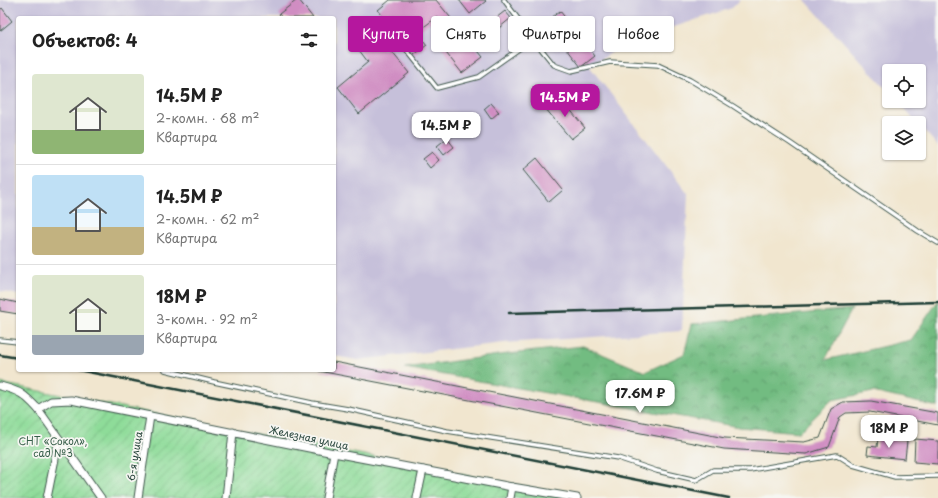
<!DOCTYPE html>
<html lang="ru">
<head>
<meta charset="utf-8">
<style>
  :root { --surface:#fff; --page:#f6f6f6; --text:#222; --muted:#767676; --line:#e0e0e0; --accent:#b5179e }
  body { margin:0; font-family:"Playpen Sans",sans-serif; background:var(--page); color:var(--text); height:100vh; display:flex; flex-direction:column; font-size:15px; white-space:nowrap }
  * { box-sizing:border-box; margin:0 }
  p { font-size:13px; color:var(--muted) }
  .icon { flex:none; width:22px; height:22px; fill:none; stroke:currentColor; stroke-width:2; stroke-linecap:round; stroke-linejoin:round }
  .map { position:relative; flex:1; overflow:hidden }
  .details { position:absolute; left:16px; top:16px; width:320px; height:356px; display:flex; flex-direction:column; background:var(--surface); border-radius:4px; box-shadow:0 1px 3px #0004 }
  .details>* { flex:none }
  .banner { position:absolute; left:348px; top:16px; width:380px; height:36px; display:flex; gap:8px }
  .tools { position:absolute; left:882px; top:64px; display:grid; gap:8px }
  .tools a { display:grid; place-items:center; width:44px; height:44px; border-radius:4px; background:var(--surface); box-shadow:0 1px 3px #0004; font-size:20px }
  .price { position:absolute; translate:-50% -34px; padding:0 9px; border-radius:8px; background:#fff; color:#222; font-size:13px; line-height:26px; filter:drop-shadow(0 1px 2px #0008) }
  .price::after { content:''; position:absolute; left:50%; top:24px; width:12px; height:9px; margin-left:-6px; background:inherit; clip-path:polygon(0 0,100% 0,50% 100%) }
  .price.active { background:var(--accent); color:#fff }
  ul { padding:0; list-style:none }
  li { display:flex; align-items:center; gap:12px; height:100px; padding:0 16px }
  li+li { border-top:1px solid var(--line) }
  li span { display:grid; place-items:center; flex:none; width:112px; height:80px; border-radius:4px; color:#555 }
  li>.icon { margin-inline-start:auto }
  span .icon { width:48px; height:48px; fill:#fffc; stroke-width:1 }
  li b { font-size:17px }
  h2 { display:flex; justify-content:space-between; align-items:center; height:48px; padding:0 16px; font-size:17px }
  .chip { padding:0 14px; border-radius:4px; background:var(--surface); box-shadow:0 1px 3px #0004; font-size:14px; line-height:36px }
  .chip.active { background:var(--accent); color:#fff }
  .map>svg:first-child { display:block }
</style>
</head>
<body>
<div class="map">
<svg width="938" height="498" viewBox="0 0 938 498">
  <defs>
    <pattern id="forest-crowns" width="20" height="18" patternUnits="userSpaceOnUse"><rect width="20" height="18" fill="#72bc81"/><path d="M2 6a3 3 0 1 1 6 0M12 15a3 3 0 1 1 6 0" fill="none" stroke="#5d9a6a"/></pattern>
    <pattern id="garden-furrows" width="10" height="10" patternUnits="userSpaceOnUse"><rect width="10" height="10" fill="#8edc99"/><path d="M-1 1l2-2M0 10L10 0M9 11l2-2" fill="none" stroke="#73b47e"/></pattern>
  </defs>
  <rect width="100%" height="100%" fill="#f6f6f2"/>
  <filter id="ink" filterUnits="userSpaceOnUse"><feTurbulence type="fractalNoise" baseFrequency=".025" numOctaves="2"/><feDisplacementMap in="SourceGraphic" scale="8" xChannelSelector="R" yChannelSelector="G"/><feConvolveMatrix kernelMatrix="1 2 1 2 8 2 1 2 1" color-interpolation-filters="sRGB"/></filter>
  <filter id="wash" filterUnits="userSpaceOnUse"><feTurbulence type="fractalNoise" baseFrequency=".012" numOctaves="4" result="noise"/><feDisplacementMap in="SourceGraphic" scale="16" xChannelSelector="R" yChannelSelector="G"/><feGaussianBlur stdDeviation="0.9" result="paint"/><feColorMatrix in="noise" values="0 0 0 0 0 0 0 0 0 0 0 0 0 0 0 0 0 1.4 0 .05"/><feComposite in="paint" operator="in"/></filter>
  <g filter="url(#wash)">
    <rect width="100%" height="100%" fill="#f1e6cf"/>
    <g fill="#c6c0da">
      <path d="M0 0H740L732 8 659 32 648 25 626 43 590 67 688 194 682 331 504 343 358 360 334 356V18H18V295L0 291Z"/>
      <path d="M805 0H938V146L919 125V123H917L897 101H919V71H889V92Z"/>
    </g>
    <path fill="url(#forest-crowns)" stroke="#487c5a" d="M938 301V407L873 392 832 400 799 432 739 427 405 368 499 355 583 346 645 372 684 354 692 324 852 309 825 360 911 340Z"/>
    <path fill="url(#garden-furrows)" stroke="#568c66" d="M0 383 581 498H0Z"/>
    <g id="blocks">
      <g fill="#d08dc2">
        <path d="M297 0H299L313 18H282L279 14Z"/>
        <path d="M390 0H436L483 57 462 73 435 39 447 30 437 17 417 32 427 45 414 55 378 10Z"/>
        <path d="M459 0H485L486 1 470 14Z"/>
        <path d="M2 8 12 21 0 31V10Z"/>
        <path d="M505 11 511 18 488 37 482 29Z"/>
        <path d="M560 11 595 56 581 67 546 22Z"/>
        <path d="M373 38 383 50 387 46 409 73 359 114 338 87 368 62 359 50Z"/>
        <path d="M559 96 585 128 571 139 545 108Z"/>
        <path d="M491 103 499 112 491 119 484 109Z"/>
        <path d="M447 138 454 147 444 155 437 146Z"/>
        <path d="M432 152 439 160 430 168 423 159Z"/>
        <path d="M537 158 563 190 549 202 523 170Z"/>
        <path d="M0 299 18 303V314L0 311Z"/>
        <path d="M334 362 725 438 804 442 820 438 831 409 843 402 871 401 938 413V425L870 412 846 413 840 417 829 447 806 454 724 449 319 371 334 370Z"/>
        <path d="M878 438 907 441 905 459 867 455 868 446 877 447Z"/>
        <path d="M915 439 938 441V464L914 462Z"/>
      </g>
    </g>
  </g>
  <g filter="url(#ink)">
    <use href="#blocks" fill-opacity="0" stroke="#3e564b" stroke-width="1"/>
    <g fill="none" stroke-linecap="round" stroke-linejoin="round">
      <g stroke="#3e564b" stroke-width="5.5">
        <g id="lane">
          <path d="M504 0 533 39"/>
          <path d="M361 34 397 38 437 88 479 77 533 39 554 65 571 71 610 62 658 65 690 80 733 106 790 143 918 231 938 243"/>
          <path d="M0 340 18 342"/>
          <path d="M165 370 214 382 312 403 348 409 447 431 618 458 657 471 696 480 713 470H750L837 455 853 465 895 477 938 476"/>
        </g>
      </g>
      <g stroke="#3e564b" stroke-width="9">
        <g id="street">
          <path d="M0 386C20 391 24 394 38 409L101 498"/>
          <path d="M38 409 51 401 71 400 334 453 512 487 577 498"/>
          <path d="M47 498 59 439"/>
          <path d="M138 498 150 416"/>
          <path d="M226 498 233 432"/>
          <path d="M326 498 334 453"/>
          <path d="M417 498 423 470"/>
          <path d="M510 498 512 487"/>
        </g>
      </g>
      <use href="#lane" stroke="#fff" stroke-width="3.5"/>
      <use href="#street" stroke="#fff" stroke-width="7"/>
      <g stroke="#1f3d34" stroke-width="2.5">
        <path d="M509 313 938 302"/>
        <path d="M0 355 18 358"/>
        <path d="M78 370 729 498"/>
      </g>
    </g>
  </g>
  <g text-anchor="middle" dominant-baseline="central" stroke-width="3.5" stroke-linejoin="round" paint-order="stroke">
    <g font-size="10" fill="#1f3d34" stroke="#f6f6f2">
      <text transform="translate(309 437) rotate(12)">Железная улица</text>
      <text transform="translate(134 456) rotate(-81)">6-я улица</text>
    </g>
    <g font-size="10" fill="#355d48" stroke="#f6f6f2">
      <text x="53" y="440">СНТ «Сокол»,<tspan x="53" dy="12">сад №3</tspan></text>
    </g>
  </g>
</svg>
<div class="tools">
<a><svg class="icon" aria-label="locate" viewBox="0 0 24 24"><circle cx="12" cy="12" r="6"/><path d="M12 2v4M12 18v4M2 12h4M18 12h4"/></svg></a>
<a><svg class="icon" aria-label="layers" viewBox="0 0 24 24"><path d="M12 4l9 5-9 5-9-5zM3 14l9 5 9-5"/></svg></a>
</div>
<b class="price active" style="left:565px;top:118px">14.5M ₽</b>
<b class="price" style="left:446px;top:146px">14.5M ₽</b>
<b class="price" style="left:640px;top:414px">17.6M ₽</b>
<b class="price" style="left:889px;top:449px">18M ₽</b>
<div class="banner">
<a class="chip active">Купить</a>
<a class="chip">Снять</a>
<a class="chip">Фильтры</a>
<a class="chip">Новое</a>
</div>
<section class="details">
<h2>Объектов: 4<svg class="icon" aria-label="filters" viewBox="0 0 24 24"><path d="M4 7h16M4 17h16"/><circle cx="9" cy="7" r="2"/><circle cx="15" cy="17" r="2"/></svg></h2>
<ul>
<li><span style="background:linear-gradient(#dfe7d0 70%,#8fb573 0)"><svg class="icon" aria-label="home" viewBox="0 0 24 24"><path d="M3 11l9-7 9 7M6 9v11h12V9"/></svg></span><div><b>14.5M ₽</b><p>2-комн. · 68 m²</p><p>Квартира</p></div></li>
<li><span style="background:linear-gradient(#bfe0f5 65%,#c2b280 0)"><svg class="icon" aria-label="home" viewBox="0 0 24 24"><path d="M3 11l9-7 9 7M6 9v11h12V9"/></svg></span><div><b>14.5M ₽</b><p>2-комн. · 62 m²</p><p>Квартира</p></div></li>
<li><span style="background:linear-gradient(#dfe7d0 75%,#9aa5b1 0)"><svg class="icon" aria-label="home" viewBox="0 0 24 24"><path d="M3 11l9-7 9 7M6 9v11h12V9"/></svg></span><div><b>18M ₽</b><p>3-комн. · 92 m²</p><p>Квартира</p></div></li>
</ul>
</section>
</div>
</body>
</html>
